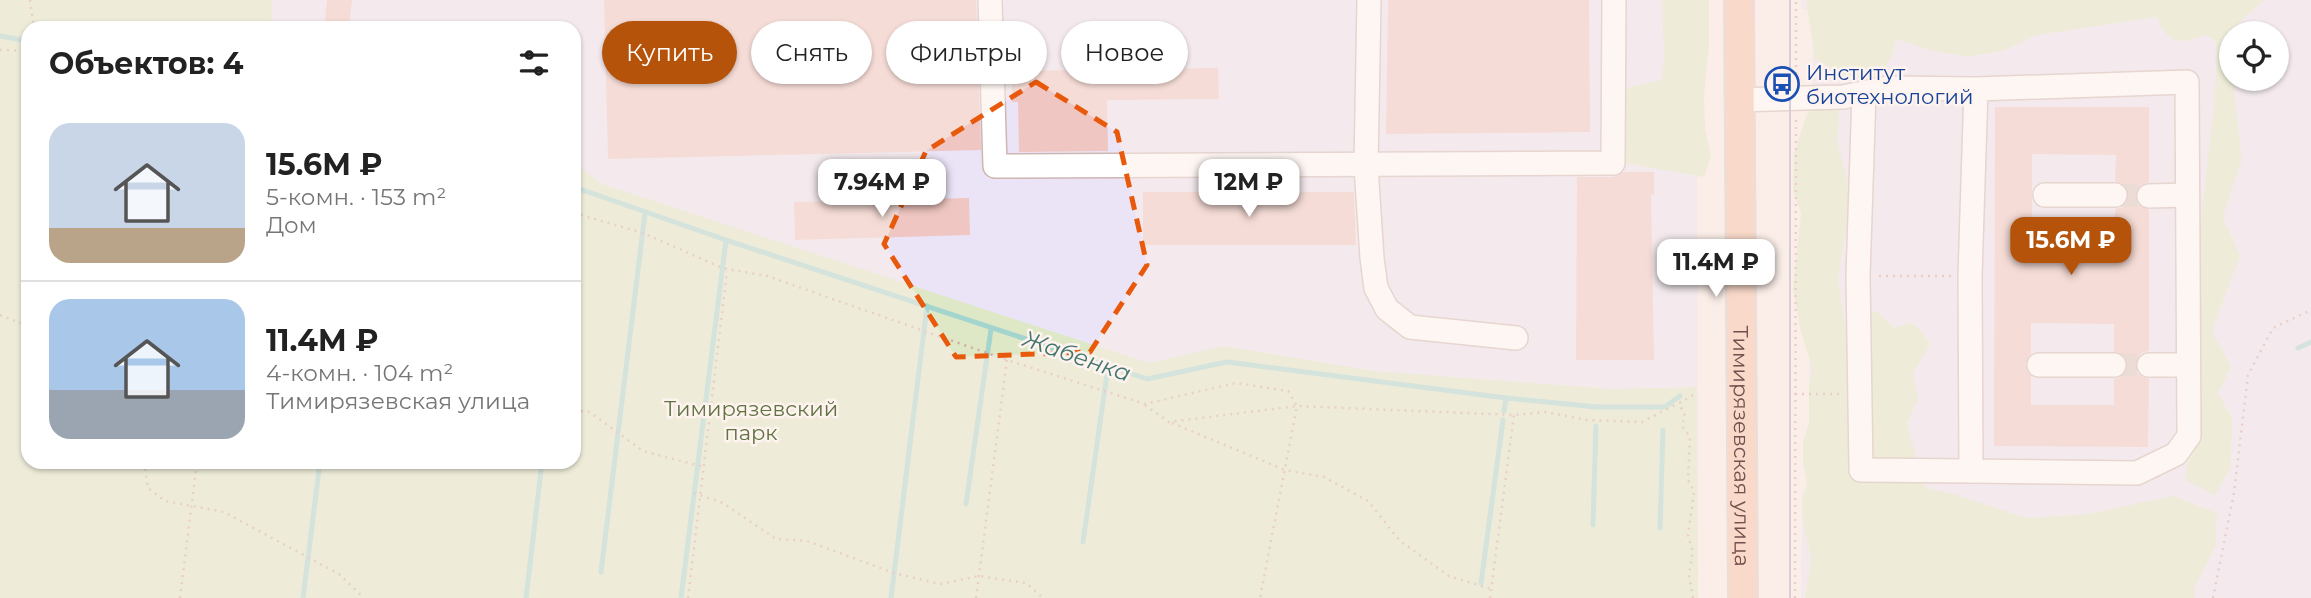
<!DOCTYPE html>
<html lang="ru">
<head>
<meta charset="utf-8">
<style>
  :root { --surface:#fff; --page:#f2f2f2; --text:#222; --muted:#767676; --line:#e0e0e0; --accent:#b45309 }
  body { margin:0; font-family:Montserrat,sans-serif; background:var(--page); color:var(--text); height:100vh; display:flex; flex-direction:column; font-size:26px; white-space:nowrap }
  * { box-sizing:border-box; margin:0 }
  p { font-size:23px; color:var(--muted) }
  .icon { flex:none; width:38px; height:38px; fill:none; stroke:currentColor; stroke-width:2; stroke-linecap:round; stroke-linejoin:round }
  .map { position:relative; flex:1; overflow:hidden }
  .details { position:absolute; left:21px; top:21px; width:560px; height:448px; display:flex; flex-direction:column; background:var(--surface); border-radius:21px; box-shadow:0 2px 5px #0004 }
  .details>* { flex:none }
  .guide { position:absolute; left:602px; top:21px; width:665px; height:63px; display:flex; gap:14px }
  .controls { position:absolute; left:2219px; top:21px; display:grid; gap:14px }
  .controls a { display:grid; place-items:center; width:70px; height:70px; border-radius:50%; background:var(--surface); box-shadow:0 2px 5px #0004; font-size:35px }
  .price { position:absolute; translate:-50% -60px; padding:0 16px; border-radius:14px; background:#fff; color:#222; font-size:23px; line-height:46px; filter:drop-shadow(0 2px 4px #0008) }
  .price::after { content:''; position:absolute; left:50%; top:42px; width:21px; height:16px; margin-left:-10px; background:inherit; clip-path:polygon(0 0,100% 0,50% 100%) }
  .price.active { background:var(--accent); color:#fff }
  ul { padding:0; list-style:none }
  li { display:flex; align-items:center; gap:21px; height:175px; padding:0 28px }
  li+li { border-top:2px solid var(--line) }
  li span { display:grid; place-items:center; flex:none; width:196px; height:140px; border-radius:21px; color:#555 }
  li>.icon { margin-inline-start:auto }
  span .icon { width:84px; height:84px; fill:#fffc; stroke-width:1 }
  li b { font-size:30px }
  h2 { display:flex; justify-content:space-between; align-items:center; height:84px; padding:0 28px; font-size:30px }
  .tag { padding:0 24px; border-radius:32px; background:var(--surface); box-shadow:0 2px 5px #0004; font-size:24px; line-height:63px }
  .tag.active { background:var(--accent); color:#fff }
  .map>svg:first-child { display:block }
</style>
</head>
<body>
<div class="map">
<svg width="2311" height="598" viewBox="0 0 2311 598">
  <rect width="100%" height="100%" fill="#fbeee8"/>
  <g fill="#ebe4f7" fill-rule="evenodd">
    <path d="M0 0H1697L1698 598H0ZM28 28H574V462H28Z"/>
    <path d="M1801 0H2311V598H1801L1802 492 1808 486 1813 10 1801 9ZM2231 33H2277V79H2231Z"/>
  </g>
  <g fill="#dee8c7">
    <path d="M0 0H272L271 28H28V462H574V162L602 184 1149 363 1224 346 1375 371 1612 389 1697 387 1698 598H0Z"/>
    <path d="M1662 0H1709V46L1704 95 1705 127 1711 157 1704 177 1620 162 1602 143 1601 110 1630 87 1661 80 1664 62Z"/>
    <path d="M1806 0H2264L2236 25 2241 33H2231V79H2237L2234 93 2242 160 2223 217 2240 256 2212 331 2231 367 2218 394 2232 417 2231 468 2215 495 2185 480 2195 419 2198 246 2214 105 2217 54 2215 40 2205 35C2180 45 2167 44 2157 17L2037 35 2003 51 1967 57 1929 50 1897 39C1893 50 1890 65 1881 74 1864 91 1831 68 1815 59Z"/>
    <path d="M1817 102 1840 107 1837 142 1852 196 1838 277 1845 325 1859 313 1877 311 1894 328 1910 323 1919 328 1930 344 1913 374 1918 399 1907 424 1925 487 1956 495 2027 518 2088 514 2173 496 2217 513 2216 545 2194 589 2195 598H1805L1811 558 1803 523 1802 502 1807 483 1803 463V442L1809 423V384L1812 368 1801 332 1793 288 1801 213 1793 191 1794 154 1806 116Z"/>
  </g>
  <g fill="none" stroke-linecap="round" stroke-linejoin="round">
    <g stroke="#a4d4ce" stroke-width="5">
      <path d="M0 36 28 41"/>
      <path d="M574 187 726 240 1147 379 1227 362 1506 398 1597 407H1665L1680 396"/>
      <path d="M2298 348 2311 342"/>
      <path d="M1504 411 1506 398"/>
      <path d="M966 504 991 329"/>
      <path d="M1593 525 1596 426"/>
      <path d="M1660 528 1663 430"/>
      <path d="M1083 542 1108 367"/>
      <path d="M601 572 645 213"/>
      <path d="M1481 583 1503 420"/>
      <path d="M303 598 320 462"/>
      <path d="M526 598 542 462"/>
      <path d="M681 598 726 240"/>
      <path d="M891 598 927 306"/>
    </g>
  </g>
  <g fill="#efc6c1" fill-rule="evenodd">
    <path d="M327 0H352L349 28H324Z"/>
    <path d="M604 0H976L981 150 608 159Z"/>
    <path d="M1388 0H1589L1590 132 1386 134Z"/>
    <path d="M1218 68 1219 99 1107 100 1108 151 1019 152 1018 102H1012V71Z"/>
    <path d="M1995 107H2149V182L2141 185 2135 196 2138 204 2149 210V351L2141 353 2135 364 2137 373 2149 379 2148 447 1994 446ZM2032 154 2116 155 2115 181 2127 187 2129 196 2123 207 2115 209V236H2032ZM2031 323 2114 324V351L2126 357 2128 366 2122 377 2114 379V405H2031V376L2025 364 2031 354Z"/>
    <path d="M1623 172H1654V195H1651L1654 360H1576L1577 177H1613Z"/>
    <path d="M1143 192H1354L1356 245H1143Z"/>
    <path d="M969 198 970 235 795 240 794 202Z"/>
  </g>
  <g fill="none" stroke-linecap="round" stroke-linejoin="round">
    <g stroke="#d9c6c1" stroke-width="23" stroke-dasharray="23 11" stroke-linecap="butt">
      <path d="M2115 195 2149 196"/>
      <path d="M2114 365H2149"/>
    </g>
    <g stroke="#ceb6b1" stroke-width="26">
      <g id="minor">
        <path d="M990 0 995 166 1613 163 1614 0"/>
        <path d="M1369 0 1366 166 1372 258 1376 288 1387 309 1410 327 1516 338"/>
        <path d="M1864 94 1858 276 1861 470 1971 471"/>
        <path d="M1738 100 1843 97 1888 88 1976 89 2187 82 2189 436 2176 454 2137 473 1971 471 1970 276 1976 89"/>
        <path d="M2045 195H2115"/>
        <path d="M2149 196 2187 195"/>
        <path d="M2039 365H2114"/>
        <path d="M2149 365H2188"/>
      </g>
    </g>
    <g stroke="#d5caca" stroke-width="32">
      <g id="major">
        <path id="s1" d="M1739 0 1743 598"/>
      </g>
    </g>
    <g stroke="#d4a9a4" stroke-width="2.5" stroke-dasharray="2 5" stroke-linecap="butt">
      <path d="M30 0 34 28"/>
      <path d="M0 50 28 51"/>
      <path d="M1796 81V0"/>
      <path d="M574 213 643 233 722 268 767 276 1007 360 1145 404 1236 383 1288 391 1297 406 1260 598"/>
      <path d="M1879 276H1952"/>
      <path d="M0 315 28 326"/>
      <path d="M1795 394H1841"/>
      <path d="M1145 405 1169 422 1297 406 1514 415 1545 412 1587 420 1642 422 1679 403"/>
      <path d="M574 411H588L643 451 704 467"/>
      <path d="M1172 423 1285 470 1324 477 1368 501 1400 541 1449 576 1491 589"/>
      <path d="M144 462 148 488 165 501 224 512 339 574 364 598"/>
      <path d="M694 493 723 503 776 539 807 541 894 573 940 584 979 576 1026 583 1043 598"/>
      <path d="M180 598 197 462"/>
      <path d="M688 598 727 271"/>
      <path d="M976 598 1007 360"/>
      <path d="M1490 598 1514 415"/>
      <path d="M1693 598 1689 575 1693 551 1688 536 1694 491 1688 480 1690 437 1682 426 1685 416 1679 403 1697 393"/>
      <path d="M1795 598 1796 119"/>
      <path d="M2213 598 2234 493 2248 375 2273 328 2311 310"/>
    </g>
    <use href="#minor" stroke="#fff" stroke-width="23"/>
    <use href="#major" stroke="#f5bfa5" stroke-width="28"/>
    <path stroke="#aea6c4" stroke-width="2" d="M1790 0V598"/>
  </g>
  <path d="M0 0H2311V598H0ZM1036 82 1117 132 1147 265 1090 352 956 357 884 244 926 151Z" fill="#fbeee8" fill-opacity=".55" fill-rule="evenodd"/>
  <path fill="none" stroke="#e8590c" stroke-width="5" stroke-dasharray="14 9" stroke-linejoin="round" d="M1036 82 1117 132 1147 265 1090 352 956 357 884 244 926 151Z"/>
  <defs>
    <g id="bus-ring" transform="scale(1.75)"><circle r="9.5" fill="#fef3ee" stroke="#1a4fb4" stroke-width="1.5"/><path d="M-5-6H5V4H4V6H2V4H-2V6H-4V4H-5ZM-3.5-4V0h7V-4ZM-3.5 1.2v1.5H-2V1.2ZM2 1.2v1.5H3.5V1.2Z" fill="#1a4fb4"/></g>
  </defs>
  <g fill-rule="evenodd">
    <use href="#bus-ring" x="1782" y="84"/>
  </g>
  <g text-anchor="middle" dominant-baseline="central" stroke-width="5" stroke-linejoin="round" paint-order="stroke">
    <g font-size="21" fill="#164399" stroke="#fef3ee" text-anchor="start">
      <text x="1806" y="72">Институт<tspan x="1806" dy="24">биотехнологий</tspan></text>
    </g>
    <g font-size="21" fill="#5f7343" stroke="#fef3ee">
      <text x="751" y="408">Тимирязевский<tspan x="751" dy="24">парк</tspan></text>
    </g>
    <g font-size="21" fill="#73504d" stroke="#fef3ee">
      <text stroke="none"><textPath href="#s1" startOffset="446">Тимирязевская улица</textPath></text>
    </g>
    <g font-size="23" font-style="italic" fill="#427770" stroke="#fef3ee">
      <text transform="translate(1077 356) rotate(19)">Жабенка</text>
    </g>
  </g>
</svg>
<div class="controls">
<a><svg class="icon" aria-label="locate" viewBox="0 0 24 24"><circle cx="12" cy="12" r="6"/><path d="M12 2v4M12 18v4M2 12h4M18 12h4"/></svg></a>
</div>
<b class="price" style="left:882px;top:219px">7.94M ₽</b>
<b class="price" style="left:1249px;top:219px">12M ₽</b>
<b class="price active" style="left:2071px;top:277px">15.6M ₽</b>
<b class="price" style="left:1716px;top:299px">11.4M ₽</b>
<div class="guide">
<a class="tag active">Купить</a>
<a class="tag">Снять</a>
<a class="tag">Фильтры</a>
<a class="tag">Новое</a>
</div>
<section class="details">
<h2>Объектов: 4<svg class="icon" aria-label="filters" viewBox="0 0 24 24"><path d="M4 7h16M4 17h16"/><circle cx="9" cy="7" r="2"/><circle cx="15" cy="17" r="2"/></svg></h2>
<ul>
<li><span style="background:linear-gradient(#c9d6e8 75%,#b9a48a 0)"><svg class="icon" aria-label="home" viewBox="0 0 24 24"><path d="M3 11l9-7 9 7M6 9v11h12V9"/></svg></span><div><b>15.6M ₽</b><p>5-комн. · 153 m²</p><p>Дом</p></div></li>
<li><span style="background:linear-gradient(#a9c7e8 65%,#9aa5b1 0)"><svg class="icon" aria-label="home" viewBox="0 0 24 24"><path d="M3 11l9-7 9 7M6 9v11h12V9"/></svg></span><div><b>11.4M ₽</b><p>4-комн. · 104 m²</p><p>Тимирязевская улица</p></div></li>
</ul>
</section>
</div>
</body>
</html>
